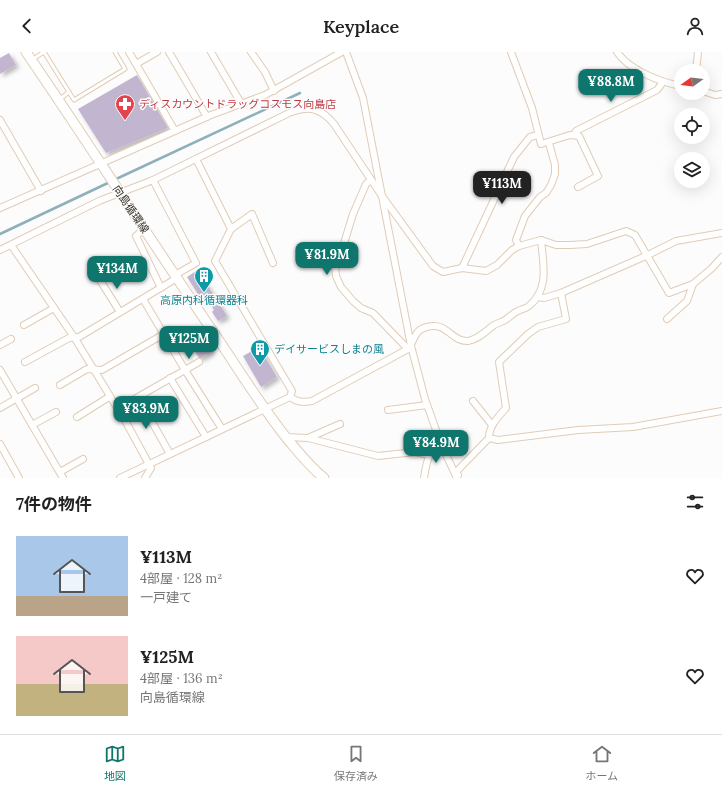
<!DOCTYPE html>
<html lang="ja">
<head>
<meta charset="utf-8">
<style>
  :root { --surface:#fff; --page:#f2f2f2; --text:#222; --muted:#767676; --line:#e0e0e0; --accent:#0f766e }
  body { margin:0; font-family:Lora,"Noto Sans JP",serif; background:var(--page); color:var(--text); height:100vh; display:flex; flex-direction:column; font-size:15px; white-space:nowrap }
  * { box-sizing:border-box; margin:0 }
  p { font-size:13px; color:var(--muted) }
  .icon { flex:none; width:22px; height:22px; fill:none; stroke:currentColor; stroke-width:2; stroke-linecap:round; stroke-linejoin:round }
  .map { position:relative; height:426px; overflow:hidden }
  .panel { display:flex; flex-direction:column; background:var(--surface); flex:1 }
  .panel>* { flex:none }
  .needle { width:26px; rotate:255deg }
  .controls { position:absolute; left:674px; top:12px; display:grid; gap:8px }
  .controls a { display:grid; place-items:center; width:36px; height:36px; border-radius:50%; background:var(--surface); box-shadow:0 4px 16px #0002; font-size:20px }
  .price { position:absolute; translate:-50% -34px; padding:0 9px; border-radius:8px; background:var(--accent); color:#fff; font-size:13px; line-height:26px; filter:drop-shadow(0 1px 2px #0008) }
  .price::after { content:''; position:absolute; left:50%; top:24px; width:12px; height:9px; margin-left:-6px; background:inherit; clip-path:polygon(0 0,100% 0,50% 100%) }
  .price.active { background:#222; color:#fff }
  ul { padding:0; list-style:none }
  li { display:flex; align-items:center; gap:12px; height:100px; padding:0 16px }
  li span { display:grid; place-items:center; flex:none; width:112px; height:80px; border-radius:0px; color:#555 }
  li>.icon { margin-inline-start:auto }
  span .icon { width:48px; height:48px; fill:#fffc; stroke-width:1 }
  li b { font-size:17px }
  h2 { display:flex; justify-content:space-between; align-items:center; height:48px; padding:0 16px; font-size:17px }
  header { display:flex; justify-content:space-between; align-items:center; height:52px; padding:0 16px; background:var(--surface); font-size:18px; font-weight:600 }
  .tab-bar { display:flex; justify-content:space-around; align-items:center; height:56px; border-top:1px solid var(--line); background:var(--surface); font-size:11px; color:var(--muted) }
  .tab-bar a { display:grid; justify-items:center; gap:2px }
  .tab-bar .active { color:var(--accent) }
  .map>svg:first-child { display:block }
</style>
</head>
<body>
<header><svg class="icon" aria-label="back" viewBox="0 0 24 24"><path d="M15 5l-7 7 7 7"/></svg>Keyplace<svg class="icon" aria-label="person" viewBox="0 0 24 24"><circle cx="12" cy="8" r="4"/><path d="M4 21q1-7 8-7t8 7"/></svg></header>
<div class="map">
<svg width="722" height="426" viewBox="0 0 722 426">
  <defs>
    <filter id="shadow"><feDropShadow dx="3" dy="3" stdDeviation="2" flood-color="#0004"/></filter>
  </defs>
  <rect width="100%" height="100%" fill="#fcfcfc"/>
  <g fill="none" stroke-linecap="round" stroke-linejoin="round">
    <g stroke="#8db0ba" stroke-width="2.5">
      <path d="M114 128 300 41"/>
      <path d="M0 182 110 130"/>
    </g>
  </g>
  <g fill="#c2b5cf" filter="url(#shadow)">
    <path d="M9 1 16 13 0 22V6Z"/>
    <path d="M137 23 168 76 106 101 78 57Z"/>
    <path d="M196 219 204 231 205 230 216 246 227 264 218 269 212 260 214 258 208 247 203 250 187 225Z"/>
    <path d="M204 287 212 300 201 306H199L192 294Z"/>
    <path d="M259 295 277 325 261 335 243 304Z"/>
  </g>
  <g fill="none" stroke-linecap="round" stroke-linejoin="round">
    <g stroke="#e1ccb5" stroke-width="5">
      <g id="service">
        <path d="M33 7 44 0 69 40"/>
        <path d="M60 47 69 40 74 48 125 17 115 0"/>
      </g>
    </g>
    <g stroke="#e1ccb5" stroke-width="8">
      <g id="minor">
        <path d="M129 0 175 79"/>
        <path d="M169 0 207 65"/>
        <path d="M211 0 242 53"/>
        <path d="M251 0 265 20 274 39"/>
        <path d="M346 0 363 46 411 294 425 347 441 392 457 426"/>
        <path d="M511 0 532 56 541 92 570 83 579 84 598 124 578 135"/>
        <path d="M617 0C629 18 660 30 681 34"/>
        <path d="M136 12 157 0"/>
        <path d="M696 19 698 0"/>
        <path d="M703 39 715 43 722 42"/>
        <path d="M0 68 41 139"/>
        <path d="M574 83 576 79 657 38 663 30"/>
        <path d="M196 107 231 177"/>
        <path d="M153 128 196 211 175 223"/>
        <path d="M371 128 366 132 353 162 342 198 335 213 336 224 341 235 353 249 361 256 373 261 408 297"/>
        <path d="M0 156 211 63 265 43 342 0"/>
        <path d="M144 177 136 184 161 236"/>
        <path d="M11 193 74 285 127 372 151 416 145 426"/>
        <path d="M519 194 516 188 525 164 540 145 546 141 551 133 555 122V113L549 91"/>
        <path d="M0 198 99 149 153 128 289 61C309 53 321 56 334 72L382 144 433 214 443 220 462 216 486 219 497 213 512 198 519 194 541 188 556 193H570L587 192 626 179 635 183 669 241 693 232 711 217 722 205"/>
        <path d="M273 211 252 162 231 177 215 209 292 339 290 345"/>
        <path d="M462 216 514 105 530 85 538 83"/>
        <path d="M98 225 120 260"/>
        <path d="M537 245 544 246 561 241 648 203 676 189 722 181"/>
        <path d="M143 247 185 318 222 377"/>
        <path d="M667 267 687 249 693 232"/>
        <path d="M24 273 54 256"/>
        <path d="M0 293 11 287"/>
        <path d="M25 310 69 286 79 285 177 226"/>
        <path d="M0 318 63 426"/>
        <path d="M170 326 206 385"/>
        <path d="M60 333 87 317 102 318 164 282"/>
        <path d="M138 345 170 402"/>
        <path d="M473 349 492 373"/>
        <path d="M0 356 35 336"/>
        <path d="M117 357 199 310"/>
        <path d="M388 358 427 353"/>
        <path d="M77 365 109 345"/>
        <path d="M32 373 56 360"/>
        <path d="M286 385 308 386 378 404 415 400 429 403"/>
        <path d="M308 386 340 372"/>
        <path d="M489 386 498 388 578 378 633 375 722 359"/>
        <path d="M0 392 19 426"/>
        <path d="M60 420 83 407"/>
        <path d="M458 423 455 421 489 386C489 374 498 365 506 356L499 310 528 282 538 275 566 267 561 241"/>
        <path d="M120 426 290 345C298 351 303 350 312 349L408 297C412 293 413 286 417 281 419 278 423 276 427 275 447 269 451 290 468 289 479 287 486 279 494 273 498 271 502 270 505 268 510 265 513 261 518 259 521 257 526 257 529 254 550 237 543 211 541 188"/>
        <path d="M424 426C426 413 428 398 441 392"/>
      </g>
    </g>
    <g stroke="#e1ccb5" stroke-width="11">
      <path id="secondary" d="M26 0C91 95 153 192 218 287 241 321 263 357 289 389 300 402 310 415 324 426"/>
    </g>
    <use href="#service" stroke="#fff" stroke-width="3"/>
    <use href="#minor" stroke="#fff" stroke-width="6"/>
    <use href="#secondary" stroke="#fff" stroke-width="9"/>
  </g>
  <defs>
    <g id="pharmacy-pin" transform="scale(1)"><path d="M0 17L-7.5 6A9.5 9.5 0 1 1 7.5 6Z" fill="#e0444e" stroke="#fcfcfc"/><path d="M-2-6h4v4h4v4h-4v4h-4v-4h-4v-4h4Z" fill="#fff"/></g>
    <g id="building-pin" transform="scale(1)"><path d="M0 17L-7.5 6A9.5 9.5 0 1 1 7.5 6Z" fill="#0f9aa8" stroke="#fcfcfc"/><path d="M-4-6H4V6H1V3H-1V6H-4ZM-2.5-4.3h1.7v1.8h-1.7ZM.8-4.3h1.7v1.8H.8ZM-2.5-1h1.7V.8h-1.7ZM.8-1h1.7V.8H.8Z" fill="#fff"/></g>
  </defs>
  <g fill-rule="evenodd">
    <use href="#pharmacy-pin" x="125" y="52"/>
    <use href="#building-pin" x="204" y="224"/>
    <use href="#building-pin" x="260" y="297"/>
  </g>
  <g text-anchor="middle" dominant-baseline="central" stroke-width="3" stroke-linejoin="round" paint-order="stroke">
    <g font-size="11" fill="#be3a42" stroke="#fcfcfc" text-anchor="start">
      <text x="139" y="52">ディスカウントドラッグコスモス向島店</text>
    </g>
    <g font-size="11" fill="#352d24" stroke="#fcfcfc">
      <text transform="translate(131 157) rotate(56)">向島循環線</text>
    </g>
    <g font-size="11" fill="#0d838f" stroke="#fcfcfc">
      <text x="204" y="248">高原内科循環器科</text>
      <text x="274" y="297" text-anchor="start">デイサービスしまの風</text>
    </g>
  </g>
</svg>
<div class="controls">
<a><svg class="needle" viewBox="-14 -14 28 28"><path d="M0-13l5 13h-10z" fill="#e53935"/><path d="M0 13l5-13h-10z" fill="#767676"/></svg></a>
<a><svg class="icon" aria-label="locate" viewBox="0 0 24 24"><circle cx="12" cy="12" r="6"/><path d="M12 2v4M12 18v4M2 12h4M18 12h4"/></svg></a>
<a><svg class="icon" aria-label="layers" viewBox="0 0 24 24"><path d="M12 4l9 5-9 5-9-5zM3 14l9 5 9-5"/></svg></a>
</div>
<b class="price" style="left:611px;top:51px">¥88.8M</b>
<b class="price active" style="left:502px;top:153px">¥113M</b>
<b class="price" style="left:327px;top:224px">¥81.9M</b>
<b class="price" style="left:117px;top:238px">¥134M</b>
<b class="price" style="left:189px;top:308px">¥125M</b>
<b class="price" style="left:146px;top:378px">¥83.9M</b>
<b class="price" style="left:436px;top:412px">¥84.9M</b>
</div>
<section class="panel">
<h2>7件の物件<svg class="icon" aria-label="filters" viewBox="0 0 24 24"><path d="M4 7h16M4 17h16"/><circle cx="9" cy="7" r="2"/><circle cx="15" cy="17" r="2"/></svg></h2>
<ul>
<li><span style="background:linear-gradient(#a9c7e8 75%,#b9a48a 0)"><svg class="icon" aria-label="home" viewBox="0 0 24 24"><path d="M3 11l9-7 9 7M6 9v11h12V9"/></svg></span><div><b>¥113M</b><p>4部屋 · 128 m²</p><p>一戸建て</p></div><svg class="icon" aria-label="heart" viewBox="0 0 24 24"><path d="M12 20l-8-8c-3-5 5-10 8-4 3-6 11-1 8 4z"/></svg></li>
<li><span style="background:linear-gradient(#f6c9c9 60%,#c2b280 0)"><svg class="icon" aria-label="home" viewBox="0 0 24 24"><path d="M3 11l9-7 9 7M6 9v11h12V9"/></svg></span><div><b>¥125M</b><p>4部屋 · 136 m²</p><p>向島循環線</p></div><svg class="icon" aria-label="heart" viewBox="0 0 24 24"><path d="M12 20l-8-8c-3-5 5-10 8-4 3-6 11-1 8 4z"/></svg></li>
</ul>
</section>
<nav class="tab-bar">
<a class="active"><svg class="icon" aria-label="map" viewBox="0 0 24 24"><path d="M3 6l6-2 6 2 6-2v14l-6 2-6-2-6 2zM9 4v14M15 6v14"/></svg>地図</a>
<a><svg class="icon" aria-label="saved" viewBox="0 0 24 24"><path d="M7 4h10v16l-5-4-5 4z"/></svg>保存済み</a>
<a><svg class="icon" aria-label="home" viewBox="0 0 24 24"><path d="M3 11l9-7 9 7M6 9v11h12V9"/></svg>ホーム</a>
</nav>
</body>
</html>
